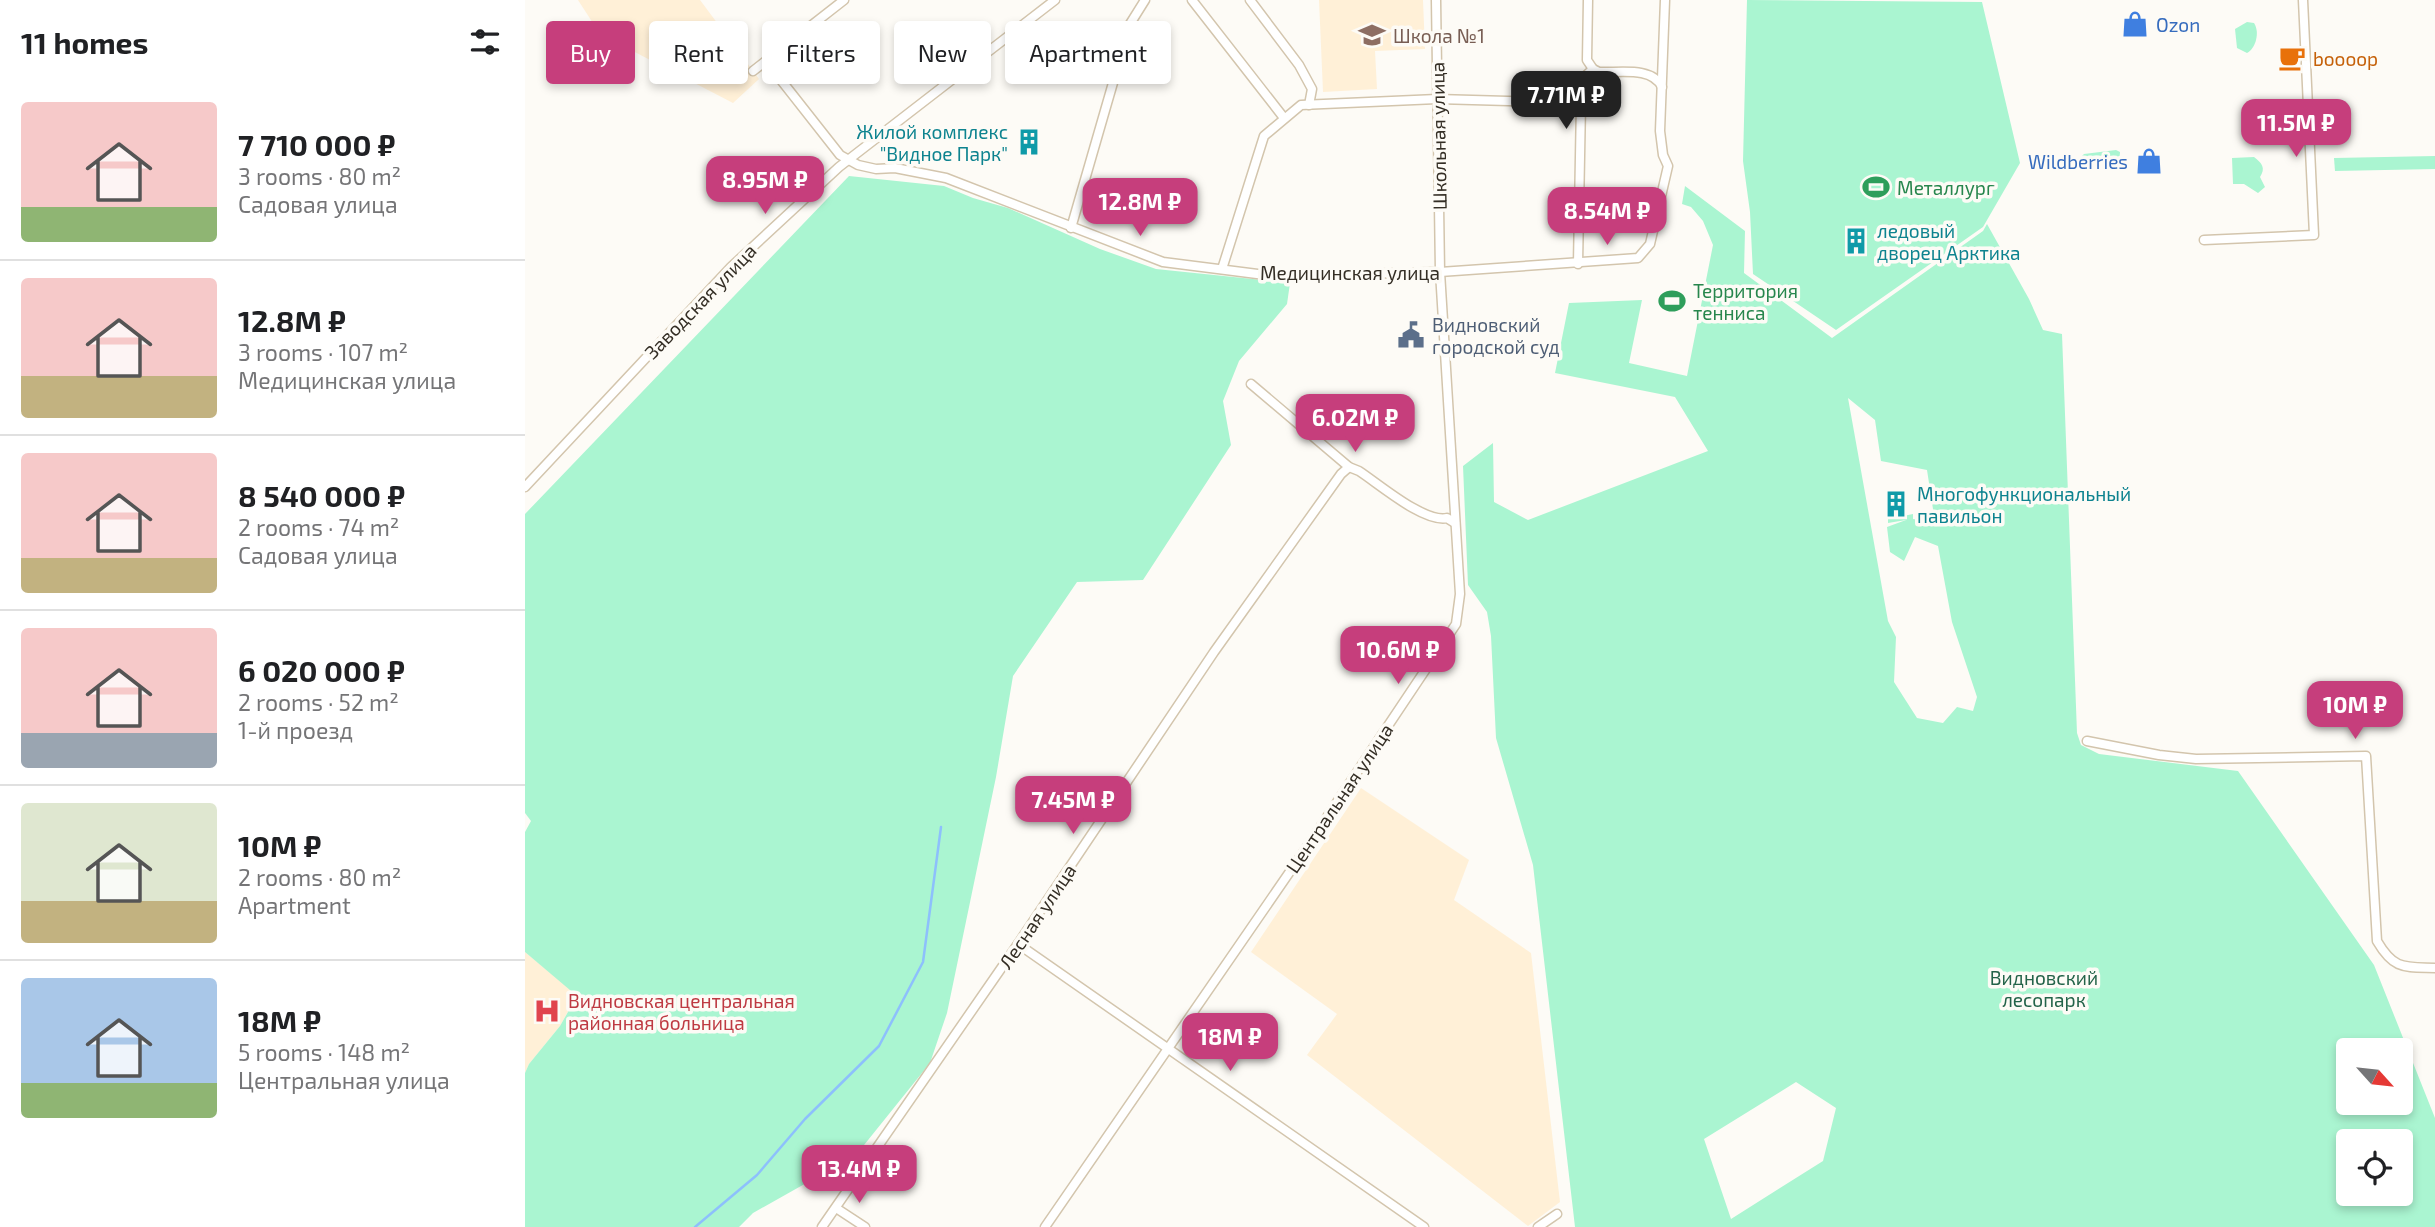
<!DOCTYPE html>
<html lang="en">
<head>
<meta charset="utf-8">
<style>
  :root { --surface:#fff; --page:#f2f2f2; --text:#202124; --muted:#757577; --line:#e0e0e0; --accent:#c63e7c }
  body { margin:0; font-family:"Exo 2",sans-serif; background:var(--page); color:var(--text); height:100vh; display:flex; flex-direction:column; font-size:26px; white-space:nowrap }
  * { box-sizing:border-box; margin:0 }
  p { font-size:23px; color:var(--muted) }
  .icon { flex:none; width:38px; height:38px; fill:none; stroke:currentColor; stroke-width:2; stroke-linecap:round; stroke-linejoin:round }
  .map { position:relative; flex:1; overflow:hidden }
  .drawer { display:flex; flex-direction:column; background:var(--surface); width:525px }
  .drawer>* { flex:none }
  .banner { position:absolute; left:21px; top:21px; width:665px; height:63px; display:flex; gap:14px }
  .needle { width:46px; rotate:117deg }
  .fabs { position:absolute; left:1811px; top:1038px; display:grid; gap:14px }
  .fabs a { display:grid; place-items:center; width:77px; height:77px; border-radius:7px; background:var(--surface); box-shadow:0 4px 10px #0003; font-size:35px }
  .price { position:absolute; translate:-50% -60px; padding:0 16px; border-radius:14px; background:var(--accent); color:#fff; font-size:23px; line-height:46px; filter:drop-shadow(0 2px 4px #0008) }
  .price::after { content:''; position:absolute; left:50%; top:42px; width:21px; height:16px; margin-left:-10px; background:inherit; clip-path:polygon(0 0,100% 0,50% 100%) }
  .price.current { background:#222; color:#fff }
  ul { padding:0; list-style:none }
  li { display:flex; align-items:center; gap:21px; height:175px; padding:0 21px }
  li+li { border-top:2px solid var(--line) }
  li span { display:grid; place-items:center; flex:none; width:196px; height:140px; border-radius:7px; color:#555 }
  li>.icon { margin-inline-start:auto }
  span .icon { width:84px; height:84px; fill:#fffc; stroke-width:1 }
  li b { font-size:30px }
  h2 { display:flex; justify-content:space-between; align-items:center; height:84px; padding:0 21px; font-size:30px }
  .tag { padding:0 24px; border-radius:7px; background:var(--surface); box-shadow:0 4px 10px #0003; font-size:24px; line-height:63px }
  .tag.current { background:var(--accent); color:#fff }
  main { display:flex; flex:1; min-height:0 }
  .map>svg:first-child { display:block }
</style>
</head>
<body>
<main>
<section class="drawer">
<h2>11 homes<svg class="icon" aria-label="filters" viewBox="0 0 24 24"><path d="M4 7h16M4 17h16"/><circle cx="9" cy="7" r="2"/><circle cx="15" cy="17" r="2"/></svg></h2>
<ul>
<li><span style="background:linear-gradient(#f6c9c9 75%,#8fb573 0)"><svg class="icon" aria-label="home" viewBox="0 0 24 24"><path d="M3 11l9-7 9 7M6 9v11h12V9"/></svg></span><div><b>7 710 000 ₽</b><p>3 rooms · 80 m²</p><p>Садовая улица</p></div></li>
<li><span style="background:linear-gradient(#f6c9c9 70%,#c2b280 0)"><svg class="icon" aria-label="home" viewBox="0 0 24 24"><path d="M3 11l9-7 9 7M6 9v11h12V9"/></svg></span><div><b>12.8M ₽</b><p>3 rooms · 107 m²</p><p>Медицинская улица</p></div></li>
<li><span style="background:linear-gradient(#f6c9c9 75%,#c2b280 0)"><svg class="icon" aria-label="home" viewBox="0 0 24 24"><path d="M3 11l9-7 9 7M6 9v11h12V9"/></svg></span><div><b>8 540 000 ₽</b><p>2 rooms · 74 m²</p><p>Садовая улица</p></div></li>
<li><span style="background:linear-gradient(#f6c9c9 75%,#9aa5b1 0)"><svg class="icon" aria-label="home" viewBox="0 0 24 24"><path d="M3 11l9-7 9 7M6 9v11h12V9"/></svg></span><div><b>6 020 000 ₽</b><p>2 rooms · 52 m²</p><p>1-й проезд</p></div></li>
<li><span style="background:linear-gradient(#dfe7d0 70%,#c2b280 0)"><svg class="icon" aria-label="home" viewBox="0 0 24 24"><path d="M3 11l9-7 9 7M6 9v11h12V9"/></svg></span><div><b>10M ₽</b><p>2 rooms · 80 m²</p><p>Apartment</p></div></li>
<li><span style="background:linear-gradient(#a9c7e8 75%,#8fb573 0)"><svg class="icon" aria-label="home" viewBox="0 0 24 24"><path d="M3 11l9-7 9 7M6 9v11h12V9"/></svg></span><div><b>18M ₽</b><p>5 rooms · 148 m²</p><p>Центральная улица</p></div></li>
</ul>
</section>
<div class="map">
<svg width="1910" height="1227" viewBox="0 0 1910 1227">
  <rect width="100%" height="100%" fill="#fdfbf6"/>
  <g fill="#fff0d7">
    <path d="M53 0H175L234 79 208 103 75 34Z"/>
    <path d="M794 0H898L900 49 850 51 852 89 798 92Z"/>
    <path d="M836 788 944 860 929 900 1006 953 1035 1202 1003 1226 782 1055 812 1014 726 952Z"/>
    <path d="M0 952 52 995 35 1026 4 1064 0 1073Z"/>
  </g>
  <g fill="#aaf5d1" fill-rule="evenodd">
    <path d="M1222 0 1457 2 1495 163 1458 227 1311 330 1228 274 1225 212 1218 161Z"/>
    <path d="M1722 22 1729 23C1735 32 1731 48 1722 53L1712 48 1710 29Z"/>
    <path d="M1591 150 1595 152 1594 165 1562 169 1557 156 1559 154Z"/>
    <path d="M1910 156V169L1810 171 1809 158Z"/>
    <path d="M1729 157C1737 163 1741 168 1735 177L1740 187 1733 193 1719 184H1708L1707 158Z"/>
    <path d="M324 176 419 186 448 198 483 208 575 249 631 269 765 283 762 304 714 361 698 401 706 445 618 580 552 582 488 676 471 777 422 1013 405 1063 331 1155 228 1213 214 1227H0V1073L4 1064 35 1026 52 996 0 952V832L6 821 0 813V514Z"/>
    <path d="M1160 186 1220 231 1219 273 1307 338 1458 231 1462 224 1504 299 1518 330 1537 334 1552 733 1556 745 1574 754 1713 771 1849 965 1910 1118V1227H1050L1008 865 971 738 966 636 962 612 943 585 938 466 968 443 969 502 1003 520 1183 451 1150 397 1030 373 1044 303 1117 300 1104 363 1162 376 1188 245 1178 221 1166 207 1157 204ZM1323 398 1350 420 1356 461 1402 470 1410 522 1388 519V514L1363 519V523L1381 520 1362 527 1365 552 1379 561 1390 537 1413 546 1427 622 1452 697 1448 711 1432 707 1418 723 1392 718 1369 682 1371 637 1363 621ZM1824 1050H1876V1102H1824ZM1271 1082 1311 1108 1298 1161 1206 1219 1179 1139ZM1824 1141H1876V1194H1824Z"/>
  </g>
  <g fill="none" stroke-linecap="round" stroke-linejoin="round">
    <path stroke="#8dc0fc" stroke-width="2.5" d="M170 1227 232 1175 280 1119 354 1046 398 962 416 827"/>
    <g stroke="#d3c5ad" stroke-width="11">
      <g id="minor">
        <path d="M667 0 759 118"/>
        <path d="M725 0 774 65 787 89 784 105"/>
        <path d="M241 61 315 155 333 165 351 169 370 168 421 178 638 262 748 276 915 272 1113 258 1125 244 1143 166 1138 155 1135 131 1140 0"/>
        <path d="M1068 69 1074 72C1094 73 1127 66 1137 87"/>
        <path d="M228 71 319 0"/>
        <path d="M546 228 605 24 620 0"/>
        <path d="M1679 240 1789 235 1778 0"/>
        <path d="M1053 264 1056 103 1058 78 1068 69 1062 60 1063 0"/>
        <path d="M697 269 739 136 776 105 912 99 1056 103"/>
        <path d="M726 384 824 467 834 471C854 484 899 523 922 518L930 523"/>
        <path d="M0 487 206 267 314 167 530 0"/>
        <path d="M1562 741 1634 755 1671 759 1841 756 1852 941C1869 970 1879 967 1910 968"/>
        <path d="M493 944 899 1227"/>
        <path d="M311 1208 340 1227"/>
        <path d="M297 1227 493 944 689 652 816 474 824 467"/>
        <path d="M520 1227 786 841 931 624 935 594 915 272 911 0"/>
        <path d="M1013 1227 1032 1214"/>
      </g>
    </g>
    <use href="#minor" stroke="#fff" stroke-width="8"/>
  </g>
  <defs>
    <g id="shop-bare" transform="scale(2.1)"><path d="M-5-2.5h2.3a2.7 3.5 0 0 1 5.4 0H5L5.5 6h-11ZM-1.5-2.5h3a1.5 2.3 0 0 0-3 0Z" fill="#3f7fe0" stroke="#fdfbf6" stroke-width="2.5" paint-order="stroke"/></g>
    <g id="school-bare" transform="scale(2.1)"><path d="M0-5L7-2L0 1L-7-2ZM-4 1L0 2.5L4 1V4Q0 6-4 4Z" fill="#8d6e63" stroke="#fdfbf6" stroke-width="2.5" paint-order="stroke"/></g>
    <g id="cafe-bare" transform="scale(2.1)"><path d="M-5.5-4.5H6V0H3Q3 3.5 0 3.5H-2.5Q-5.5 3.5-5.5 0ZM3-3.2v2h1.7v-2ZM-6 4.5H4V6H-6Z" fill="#e8710a" stroke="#fdfbf6" stroke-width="2.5" paint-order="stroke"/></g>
    <g id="building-bare" transform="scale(2.1)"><path d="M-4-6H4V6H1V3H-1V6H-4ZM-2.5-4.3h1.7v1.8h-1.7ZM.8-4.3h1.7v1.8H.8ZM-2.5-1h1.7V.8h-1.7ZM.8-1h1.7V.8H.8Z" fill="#0f9aa8" stroke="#fdfbf6" stroke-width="2.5" paint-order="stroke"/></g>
    <g id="stadium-bare" transform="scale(2.1)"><path d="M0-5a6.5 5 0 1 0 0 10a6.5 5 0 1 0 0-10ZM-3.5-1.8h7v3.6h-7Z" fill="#2e9e5b" stroke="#fdfbf6" stroke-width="2.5" paint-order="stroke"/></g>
    <g id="civic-bare" transform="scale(2.1)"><path d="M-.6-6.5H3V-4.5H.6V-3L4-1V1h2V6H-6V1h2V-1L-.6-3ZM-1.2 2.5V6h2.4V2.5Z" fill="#5c6f8a" stroke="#fdfbf6" stroke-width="2.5" paint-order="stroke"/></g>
    <g id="hospital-bare" transform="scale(2.1)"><path d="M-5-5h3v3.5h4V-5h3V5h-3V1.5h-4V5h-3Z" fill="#e0444e" stroke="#fdfbf6" stroke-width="2.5" paint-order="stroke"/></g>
  </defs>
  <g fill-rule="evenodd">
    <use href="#shop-bare" x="1610" y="24"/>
    <use href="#school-bare" x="847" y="35"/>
    <use href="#cafe-bare" x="1767" y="58"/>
    <use href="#building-bare" x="504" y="142"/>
    <use href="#shop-bare" x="1624" y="161"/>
    <use href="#stadium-bare" x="1351" y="187"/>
    <use href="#building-bare" x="1331" y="241"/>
    <use href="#stadium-bare" x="1147" y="301"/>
    <use href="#civic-bare" x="886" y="335"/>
    <use href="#building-bare" x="1371" y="504"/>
    <use href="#hospital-bare" x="22" y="1011"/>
  </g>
  <g text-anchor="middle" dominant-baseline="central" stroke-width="7" stroke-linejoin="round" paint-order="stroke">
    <g font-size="19" fill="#366cbe" stroke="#fdfbf6" text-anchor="start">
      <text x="1631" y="24">Ozon</text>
      <text x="1603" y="161" text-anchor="end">Wildberries</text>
    </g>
    <g font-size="19" fill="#785e54" stroke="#fdfbf6" text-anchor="start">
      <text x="868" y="35">Школа №1</text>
    </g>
    <g font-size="19" fill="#c56008" stroke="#fdfbf6" text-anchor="start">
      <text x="1788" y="58">boooop</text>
    </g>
    <g font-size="19" fill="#0d838f" stroke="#fdfbf6" text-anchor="start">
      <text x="483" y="131" text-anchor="end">Жилой комплекс<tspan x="483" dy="22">"Видное Парк"</tspan></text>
      <text x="1352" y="230">ледовый<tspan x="1352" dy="22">дворец Арктика</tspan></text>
      <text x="1392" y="493">Многофункциональный<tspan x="1392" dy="22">павильон</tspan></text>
    </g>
    <g font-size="19" fill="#342e25" stroke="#fdfbf6">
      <text transform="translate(913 136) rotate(-91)">Школьная улица</text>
      <text x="825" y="272">Медицинская улица</text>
      <text transform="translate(175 301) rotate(-46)">Заводская улица</text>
      <text transform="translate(814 798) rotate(-56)">Центральная улица</text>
      <text transform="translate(512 916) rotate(-56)">Лесная улица</text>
    </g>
    <g font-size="19" fill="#27864d" stroke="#fdfbf6" text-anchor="start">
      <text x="1372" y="187">Металлург</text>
      <text x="1168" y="290">Территория<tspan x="1168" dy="22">тенниса</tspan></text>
    </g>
    <g font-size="19" fill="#4e5e75" stroke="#fdfbf6" text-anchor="start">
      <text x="907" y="324">Видновский<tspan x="907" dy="22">городской суд</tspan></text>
    </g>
    <g font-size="19" fill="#236349" stroke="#fdfbf6">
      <text x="1519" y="977">Видновский<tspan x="1519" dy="22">лесопарк</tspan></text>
    </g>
    <g font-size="19" fill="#be3a42" stroke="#fdfbf6" text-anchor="start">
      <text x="43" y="1000">Видновская центральная<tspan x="43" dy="22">районная больница</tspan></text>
    </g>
  </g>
</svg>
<div class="fabs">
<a><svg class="needle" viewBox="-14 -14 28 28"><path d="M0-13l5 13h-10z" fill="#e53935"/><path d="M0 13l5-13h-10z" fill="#757577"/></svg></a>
<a><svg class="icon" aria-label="locate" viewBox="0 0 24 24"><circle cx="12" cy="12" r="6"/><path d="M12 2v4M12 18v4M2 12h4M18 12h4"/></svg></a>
</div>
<b class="price current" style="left:1041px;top:131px">7.71M ₽</b>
<b class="price" style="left:1771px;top:159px">11.5M ₽</b>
<b class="price" style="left:240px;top:216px">8.95M ₽</b>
<b class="price" style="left:615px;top:238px">12.8M ₽</b>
<b class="price" style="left:1082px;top:247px">8.54M ₽</b>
<b class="price" style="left:830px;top:454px">6.02M ₽</b>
<b class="price" style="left:873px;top:686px">10.6M ₽</b>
<b class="price" style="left:1830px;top:741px">10M ₽</b>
<b class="price" style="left:548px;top:836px">7.45M ₽</b>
<b class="price" style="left:705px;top:1073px">18M ₽</b>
<b class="price" style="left:334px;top:1205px">13.4M ₽</b>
<div class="banner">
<a class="tag current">Buy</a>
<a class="tag">Rent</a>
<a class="tag">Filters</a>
<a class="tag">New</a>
<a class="tag">Apartment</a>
</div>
</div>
</main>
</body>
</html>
